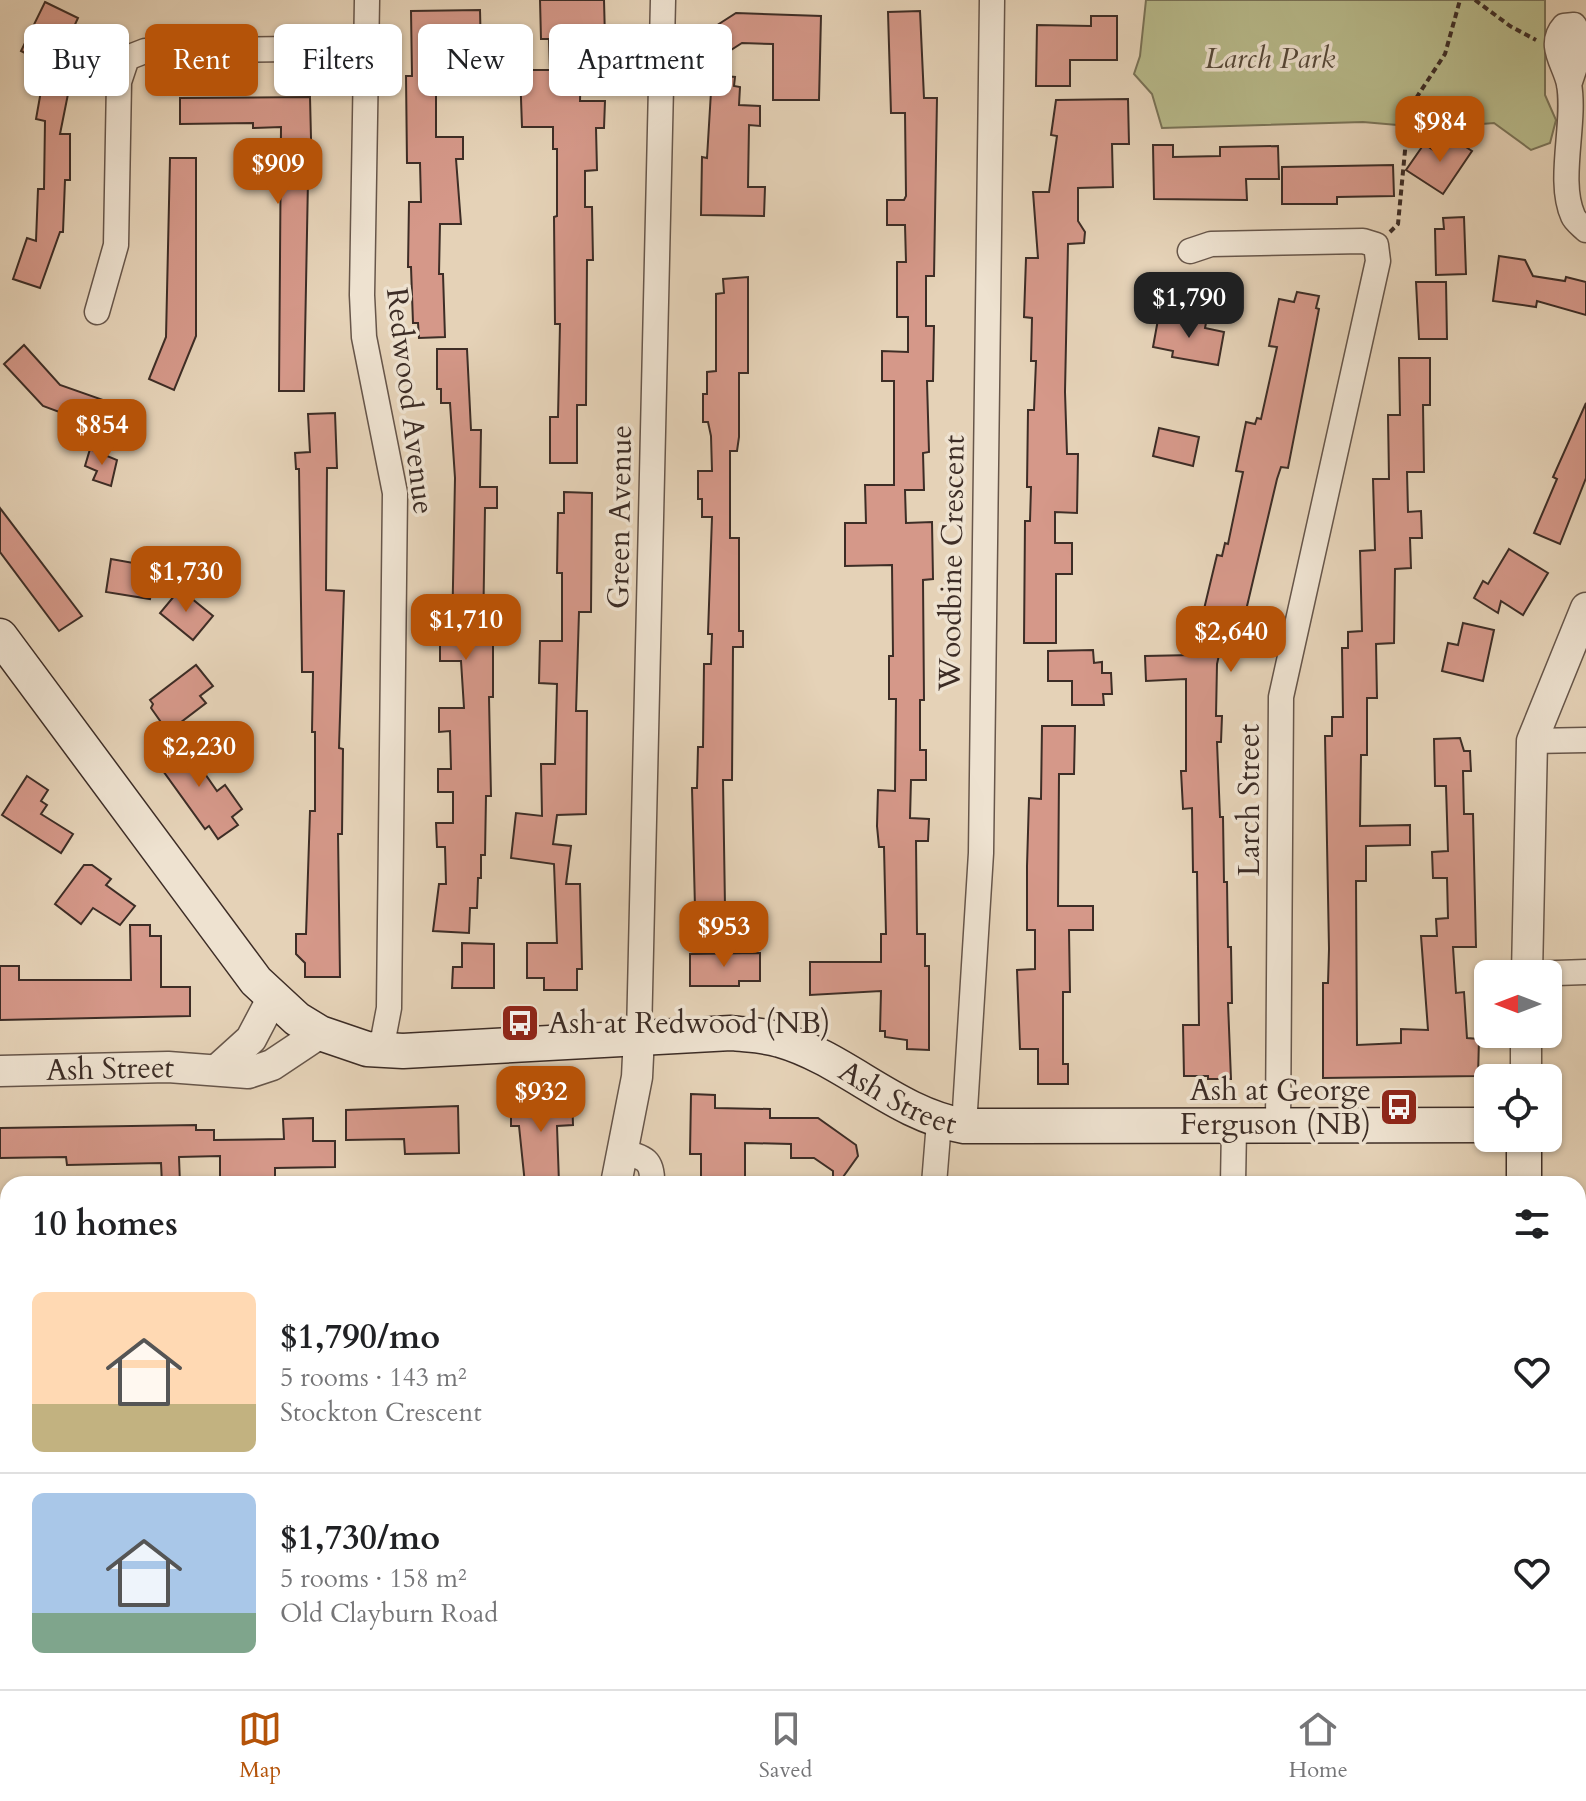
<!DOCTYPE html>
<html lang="en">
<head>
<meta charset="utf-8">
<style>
  :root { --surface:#fff; --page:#f2f2f2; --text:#202124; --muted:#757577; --line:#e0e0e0; --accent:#b45309 }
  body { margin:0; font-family:Cardo,serif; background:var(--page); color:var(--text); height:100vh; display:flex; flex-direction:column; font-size:30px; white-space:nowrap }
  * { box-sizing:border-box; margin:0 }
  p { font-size:26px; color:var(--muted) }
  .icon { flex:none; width:44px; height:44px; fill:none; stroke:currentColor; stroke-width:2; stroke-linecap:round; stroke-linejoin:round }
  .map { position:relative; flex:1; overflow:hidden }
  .side { position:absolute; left:0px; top:1176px; width:1586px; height:514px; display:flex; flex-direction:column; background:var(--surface); border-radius:24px 24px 0 0; box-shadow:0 2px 6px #0004 }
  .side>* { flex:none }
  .top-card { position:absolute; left:24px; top:24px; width:800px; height:72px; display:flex; gap:16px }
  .needle { width:52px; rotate:270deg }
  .fabs { position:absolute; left:1474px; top:960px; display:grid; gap:16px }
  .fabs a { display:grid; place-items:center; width:88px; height:88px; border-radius:12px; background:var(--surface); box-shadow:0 2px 6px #0004; font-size:40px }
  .price { position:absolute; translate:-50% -68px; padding:0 18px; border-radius:16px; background:var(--accent); color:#fff; font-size:26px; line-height:52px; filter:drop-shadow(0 2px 4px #0008) }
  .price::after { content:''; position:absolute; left:50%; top:48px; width:24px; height:18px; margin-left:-12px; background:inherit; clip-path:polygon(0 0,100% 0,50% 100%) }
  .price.selected { background:#222; color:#fff }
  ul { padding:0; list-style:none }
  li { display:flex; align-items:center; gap:24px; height:200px; padding:0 32px }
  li+li { border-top:2px solid var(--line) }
  li span { display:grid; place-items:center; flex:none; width:224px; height:160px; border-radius:12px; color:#555 }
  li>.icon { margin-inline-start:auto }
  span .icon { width:96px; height:96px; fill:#fffc; stroke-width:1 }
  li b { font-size:34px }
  h2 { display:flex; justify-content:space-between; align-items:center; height:96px; padding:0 32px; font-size:34px }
  .chip { padding:0 28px; border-radius:12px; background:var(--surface); box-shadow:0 2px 6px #0004; font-size:28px; line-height:72px }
  .chip.selected { background:var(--accent); color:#fff }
  .tab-bar { display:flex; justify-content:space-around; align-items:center; height:112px; border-top:2px solid var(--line); background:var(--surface); font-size:22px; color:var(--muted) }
  .tab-bar a { display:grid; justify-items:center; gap:4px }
  .tab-bar .selected { color:var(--accent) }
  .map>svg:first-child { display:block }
</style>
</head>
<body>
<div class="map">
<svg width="1586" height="1689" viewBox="0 0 1586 1689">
  <rect width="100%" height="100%" fill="#e5d2b7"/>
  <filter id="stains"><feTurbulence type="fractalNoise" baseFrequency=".0025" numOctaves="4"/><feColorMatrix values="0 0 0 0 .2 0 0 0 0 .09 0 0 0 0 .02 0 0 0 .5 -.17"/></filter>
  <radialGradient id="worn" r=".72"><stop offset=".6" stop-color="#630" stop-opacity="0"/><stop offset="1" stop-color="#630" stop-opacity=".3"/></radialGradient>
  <g fill="#b8bb8c" stroke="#7a7459" stroke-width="2">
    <path d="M1146 0H1545V95L1556 120 1550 143 1531 150 1494 123 1432 128 1363 122 1162 128 1152 94 1134 74 1140 56Z"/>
    <path d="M0 1570H8V1682H288V1689H0Z"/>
    <path d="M532 1682H658L657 1689H531Z"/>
  </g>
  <g fill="#d59889" stroke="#3d2d26" stroke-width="2">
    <path d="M540 0H604L605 39H600L601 49H595L596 64H581L580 101H605L604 128H596L597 170 585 171V207H592L593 260H587L586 405H577V463H550V417H558L560 324H555L554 217 557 216V149H553V127H522L520 70H550L549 39H541Z"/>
    <path d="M45 2 78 18 55 68 21 51Z"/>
    <path d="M480 10 481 52H476V82L436 81V137H463V159H456L461 224H440L439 274H443L445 337 419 338 418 323H413L411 267H408L409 202H421L420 163H407L406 76H412L411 11Z"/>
    <path d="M920 11 924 98H937L934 276H926V326H934L933 381H927L929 452 923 453 924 490H905L906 523 932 522 933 579 923 580 924 700H920V750H926V780H911L910 818 929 819 928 841H916L917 934H925V966H929V1050L907 1049V1040L885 1037V1031H880L881 991 810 995V962H881V934H886L884 847H879L877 826 878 790 895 791 896 699H889V656H893L892 565 845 566V523H866L865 485H894V381H882V351L908 352V317H897V262H906L905 225H887V200H904L906 196 905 113H891L888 12Z"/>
    <path d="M736 13 821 16 819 100H773V44L742 43 723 55 708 31Z"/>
    <path d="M1091 16H1117V60H1070V86H1036L1037 25 1091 26Z"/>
    <path d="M44 74 71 79 60 134H70V180H65L63 232H60L40 288 13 279 27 238 36 241 38 189H44L45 121 36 119Z"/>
    <path d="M712 75 735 77 734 86 740 87 739 105 760 106V126L749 125 748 187H765L764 216 701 215 702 157 707 158Z"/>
    <path d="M310 97 312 180H308L304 391H279L281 127 253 128V123L180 124V98Z"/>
    <path d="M1128 99 1129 144H1112L1113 187 1078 188V221L1085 232 1084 243 1068 244 1065 392 1067 454H1078L1077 513 1055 512V543H1072V574H1056V643H1024L1025 521H1030L1031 487H1027L1028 410H1034L1036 361H1031L1032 318 1024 317 1026 258H1038L1033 192H1049L1057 136 1051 135 1056 100Z"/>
    <path d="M1449 136 1472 151 1443 194 1406 170 1424 144 1438 153Z"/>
    <path d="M1153 145H1173V157L1220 156V147L1278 146 1279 179H1246L1247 200 1154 199Z"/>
    <path d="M170 158H196V336L174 390 149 379 166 337Z"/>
    <path d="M1393 165 1394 196 1337 197V204H1282V167Z"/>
    <path d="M1464 217 1466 274 1436 275 1435 229H1444L1443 218Z"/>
    <path d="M1499 256 1525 260 1533 276 1565 281 1566 277 1586 282V315L1537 301 1536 307 1493 301Z"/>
    <path d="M748 277V373H739V437L737 451H730V538H739V631H743V647H733L732 780H723L725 907 695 908 692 788H697L698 747H703L704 664H711L712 634H708L712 517H702V499H698V471H712L711 436 708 422H703V394H707V372L716 371V294L724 293 723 279Z"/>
    <path d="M1416 282H1446L1447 339H1419Z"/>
    <path d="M1297 292 1319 296 1316 308 1319 309 1288 468 1281 467 1277 479 1239 640 1223 637 1217 664 1216 716H1222L1221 742H1217L1220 817H1223L1224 882H1227L1228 947H1231L1232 1003H1228L1231 1079H1208V1076H1184L1183 1025H1199L1197 872H1193L1192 808 1183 809 1181 771H1186V679L1146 681 1145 656 1193 655 1217 555 1222 556 1225 543 1228 544 1243 472 1236 471 1246 422 1255 424 1257 418 1261 419 1277 347 1269 346 1279 299 1294 302Z"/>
    <path d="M1159 314 1206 323 1205 328 1224 332 1218 365 1172 357 1173 351 1153 347Z"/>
    <path d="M24 345 60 385 106 401 97 426 43 406 4 364Z"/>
    <path d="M437 349H467L471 430H481L480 487H497V508H485L483 637H493V697H489L491 796H486L485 855H481V878H478L477 908H470L469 933 433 931 439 884H446L445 847H437L436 823H453V792H438V769H451L450 731 439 732V708H464L461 661H440V637H452L455 478 450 403H441V389H437Z"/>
    <path d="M1399 358H1430V405H1423L1424 472H1407L1408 512 1421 511 1422 538H1410L1411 568 1395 569 1394 643 1376 644 1377 698H1367V755H1361L1360 826 1410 825V845L1366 846V881H1356L1357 1045 1401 1043V1029L1428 1030 1421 936H1437L1436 919 1448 918 1447 878H1433L1432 852 1448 851 1446 786H1435L1434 739 1460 738 1464 751H1470L1471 771H1463L1464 814H1473L1476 947H1453L1456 993 1464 992 1467 1038 1479 1039 1478 1076 1323 1078V983H1328L1329 949 1325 736H1332V717H1343L1342 648H1348V632L1362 631 1360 551 1375 550 1373 479H1389L1388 415H1400Z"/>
    <path d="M1586 403V478L1560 544 1534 533 1557 479 1553 477Z"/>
    <path d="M335 413 337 468H327L326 590 344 591 339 748 343 749 342 834H338L340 977H305V963L296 954V934H306L310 811H315V732H312L313 672H302L299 469H296L295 453 310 452 308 414Z"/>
    <path d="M1159 428 1199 437 1193 466 1153 456Z"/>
    <path d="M90 449 117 460 111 486 93 480 97 471 85 466Z"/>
    <path d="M564 492 592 493 591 612H579L576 711H587L586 814 557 815 553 844 571 846 566 884H580L582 969H577V990H544V978H527V943H557L554 864 511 858 516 813 542 816 541 764H555L557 684 539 683 540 641H562V573H557L558 513H564Z"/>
    <path d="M0 508 82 616 59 631 0 552Z"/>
    <path d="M1509 549 1548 573 1523 615 1501 601 1498 613 1474 598 1483 581 1488 584Z"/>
    <path d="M111 559 156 567 150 599 106 592Z"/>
    <path d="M180 589 213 616 193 640 160 613Z"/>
    <path d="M1463 623 1494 630 1483 681 1442 671 1448 643 1458 645Z"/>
    <path d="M1093 650 1094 663 1102 662V673H1111L1112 694H1103L1104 705H1072V681H1048V651Z"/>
    <path d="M196 665 213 686 200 696 206 703 168 732 151 708 153 704 150 700Z"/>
    <path d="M1042 726H1075L1074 774H1059L1058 906H1093V930H1069L1070 992H1063V1064H1068V1084H1038V1049H1020L1017 970 1035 969V930H1027V866L1029 798 1041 799Z"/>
    <path d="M180 738 217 791 225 785 242 809 232 817 238 825 218 839 209 826 205 829 153 757Z"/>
    <path d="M27 776 48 790 41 801 47 805 41 814 73 834 61 853 2 815Z"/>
    <path d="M84 865H92L111 879 106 885 135 906 120 925 93 908 81 924 55 904Z"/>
    <path d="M130 925H150V936H161V987H190V1016L0 1020V966H19V980H131Z"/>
    <path d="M462 943 494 944V988H452L453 967H462Z"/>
    <path d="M760 953V981H739V986H690V954Z"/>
    <path d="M691 1094 715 1095V1108L770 1109V1118H818L856 1145 858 1156 838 1184H833V1171L814 1158H791V1144L745 1143V1184H701V1154H690Z"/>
    <path d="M572 1096 573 1125 557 1126 559 1183 525 1184 519 1126H511V1097Z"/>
    <path d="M458 1106 459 1153 405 1154 404 1139 346 1140V1110Z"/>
    <path d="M313 1118V1141H335V1167L275 1168V1181L261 1184H220V1156L179 1157 180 1184H162L161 1163 67 1165 66 1157 0 1158V1128L196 1125V1130H214V1140L284 1139 283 1119Z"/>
  </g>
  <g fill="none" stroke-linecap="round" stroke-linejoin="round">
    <g stroke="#67564a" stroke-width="27">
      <g id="minor">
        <path d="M367 0 362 295 364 337 395 493 389 1008 381 1050"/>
        <path d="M1569 85C1575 65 1586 44 1574 25L1564 26C1547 45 1565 64 1569 84 1576 123 1557 181 1573 216 1575 221 1582 226 1586 230"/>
        <path d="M1190 251 1211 244 1363 241 1376 245 1378 261 1281 697 1278 1127"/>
        <path d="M97 312 116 245 119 82 127 58 145 51 367 48"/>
        <path d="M1532 741 1586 740"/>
        <path d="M1527 974 1586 972"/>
        <path d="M639 1036 663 0"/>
        <path d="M964 1126 981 853 992 0"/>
        <path d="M622 1152C645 1157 653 1160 652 1184"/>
        <path d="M934 1184 939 1122"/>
        <path d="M1233 1184 1234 1127"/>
        <path d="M0 1458H8"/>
        <path d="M1578 1582H1586"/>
        <path d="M950 1682 951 1689"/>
        <path d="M372 1685 514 1688"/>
        <path d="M1229 1689V1682"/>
      </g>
    </g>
    <g stroke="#67564a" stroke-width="33">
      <g id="tertiary">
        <path d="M1527 974 1532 741 1586 608"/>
        <path d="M219 1068 251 1039 272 999"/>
        <path id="s1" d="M0 1071 168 1067 248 1073 272 1065 320 1033"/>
        <path d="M1526 1078V1034"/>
        <path d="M616 1184 637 1077 639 1036"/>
        <path d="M514 1689 515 1682"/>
      </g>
    </g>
    <g stroke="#3d2d26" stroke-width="37">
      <g id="secondary">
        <path id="s2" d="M0 636 256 981 297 1019 320 1033 367 1049 403 1051 731 1033C747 1035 765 1035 780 1040 846 1059 895 1114 964 1126L1488 1125"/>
        <path d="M1524 1184V1138"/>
        <path d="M1520 1689V1682"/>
      </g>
    </g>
    <g stroke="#3d2d26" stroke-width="4" stroke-dasharray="6 4" stroke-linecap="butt">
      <path d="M1475 0 1510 26 1536 40"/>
      <path d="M1390 232 1398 224 1409 109 1445 54 1460 0"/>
      <path d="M648 1689V1682"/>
    </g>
    <use href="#minor" stroke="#eee2d0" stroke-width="24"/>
    <use href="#tertiary" stroke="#eee2d0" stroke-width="30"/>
    <use href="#secondary" stroke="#eee2d0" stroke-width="34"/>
  </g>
  <defs>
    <g id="bus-square" transform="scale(2)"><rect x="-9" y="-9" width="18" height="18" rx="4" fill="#8f2418" stroke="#eee2d0"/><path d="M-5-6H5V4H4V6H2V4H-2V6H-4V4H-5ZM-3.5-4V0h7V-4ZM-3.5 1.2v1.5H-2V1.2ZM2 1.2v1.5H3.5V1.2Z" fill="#fff"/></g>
  </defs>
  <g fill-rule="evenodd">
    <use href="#bus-square" x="520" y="1023"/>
    <use href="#bus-square" x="1399" y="1107"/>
  </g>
  <g text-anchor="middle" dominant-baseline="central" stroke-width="7" stroke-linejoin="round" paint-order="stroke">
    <g font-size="30" font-style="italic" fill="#56493a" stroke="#eee2d0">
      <text x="1270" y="58">Larch Park</text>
    </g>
    <g font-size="30" fill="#3d2d26" stroke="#eee2d0">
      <text transform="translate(410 401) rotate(83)">Redwood Avenue</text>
      <text transform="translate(620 517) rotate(-89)">Green Avenue</text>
      <text transform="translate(952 563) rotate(-89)">Woodbine Crescent</text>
      <text transform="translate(1249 800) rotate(-90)">Larch Street</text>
      <text stroke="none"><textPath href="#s1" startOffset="110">Ash Street</textPath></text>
      <text stroke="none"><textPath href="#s2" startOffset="1108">Ash Street</textPath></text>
    </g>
    <g font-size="30" fill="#3d2d26" stroke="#eee2d0" text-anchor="start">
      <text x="548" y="1023">Ash at Redwood (NB)</text>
      <text x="1371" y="1090" text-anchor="end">Ash at George<tspan x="1371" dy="34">Ferguson (NB)</tspan></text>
    </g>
  </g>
  <rect width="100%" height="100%" filter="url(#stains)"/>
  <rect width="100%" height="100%" fill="url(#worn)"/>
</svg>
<div class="fabs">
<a><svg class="needle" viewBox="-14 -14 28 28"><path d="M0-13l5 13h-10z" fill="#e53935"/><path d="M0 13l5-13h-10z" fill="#757577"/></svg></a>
<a><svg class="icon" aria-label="locate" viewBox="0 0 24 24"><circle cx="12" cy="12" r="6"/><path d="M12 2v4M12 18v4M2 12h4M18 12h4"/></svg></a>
</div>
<b class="price" style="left:1440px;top:164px">$984</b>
<b class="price" style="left:278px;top:206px">$909</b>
<b class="price selected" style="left:1189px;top:340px">$1,790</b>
<b class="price" style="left:102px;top:467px">$854</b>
<b class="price" style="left:186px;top:614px">$1,730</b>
<b class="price" style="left:466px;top:662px">$1,710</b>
<b class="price" style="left:1231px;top:674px">$2,640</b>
<b class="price" style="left:199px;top:789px">$2,230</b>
<b class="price" style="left:724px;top:969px">$953</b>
<b class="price" style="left:541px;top:1134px">$932</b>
<div class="top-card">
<a class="chip">Buy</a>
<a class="chip selected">Rent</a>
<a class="chip">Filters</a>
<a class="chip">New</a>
<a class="chip">Apartment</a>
</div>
<section class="side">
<h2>10 homes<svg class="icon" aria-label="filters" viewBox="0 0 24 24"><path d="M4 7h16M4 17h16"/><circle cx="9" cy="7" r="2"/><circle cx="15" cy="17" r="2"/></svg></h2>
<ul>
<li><span style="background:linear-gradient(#ffd9b3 70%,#c2b280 0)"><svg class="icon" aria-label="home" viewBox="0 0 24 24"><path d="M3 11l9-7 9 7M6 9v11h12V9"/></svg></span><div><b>$1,790/mo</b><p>5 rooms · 143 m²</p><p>Stockton Crescent</p></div><svg class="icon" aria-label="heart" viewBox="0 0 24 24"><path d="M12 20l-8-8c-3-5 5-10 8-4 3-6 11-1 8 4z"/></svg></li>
<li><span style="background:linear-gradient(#a9c7e8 75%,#7fa58c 0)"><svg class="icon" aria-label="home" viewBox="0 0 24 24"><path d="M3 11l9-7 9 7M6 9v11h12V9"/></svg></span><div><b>$1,730/mo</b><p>5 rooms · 158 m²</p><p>Old Clayburn Road</p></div><svg class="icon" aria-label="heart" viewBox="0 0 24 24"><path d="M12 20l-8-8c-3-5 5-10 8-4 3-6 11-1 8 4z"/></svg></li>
</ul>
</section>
</div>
<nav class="tab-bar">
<a class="selected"><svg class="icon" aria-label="map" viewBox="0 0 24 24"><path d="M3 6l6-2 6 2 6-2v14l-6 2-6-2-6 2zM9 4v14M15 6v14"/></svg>Map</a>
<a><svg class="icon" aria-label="saved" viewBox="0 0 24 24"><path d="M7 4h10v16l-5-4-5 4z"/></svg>Saved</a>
<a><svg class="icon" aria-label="home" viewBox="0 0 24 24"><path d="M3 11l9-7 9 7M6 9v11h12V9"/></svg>Home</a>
</nav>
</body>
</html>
